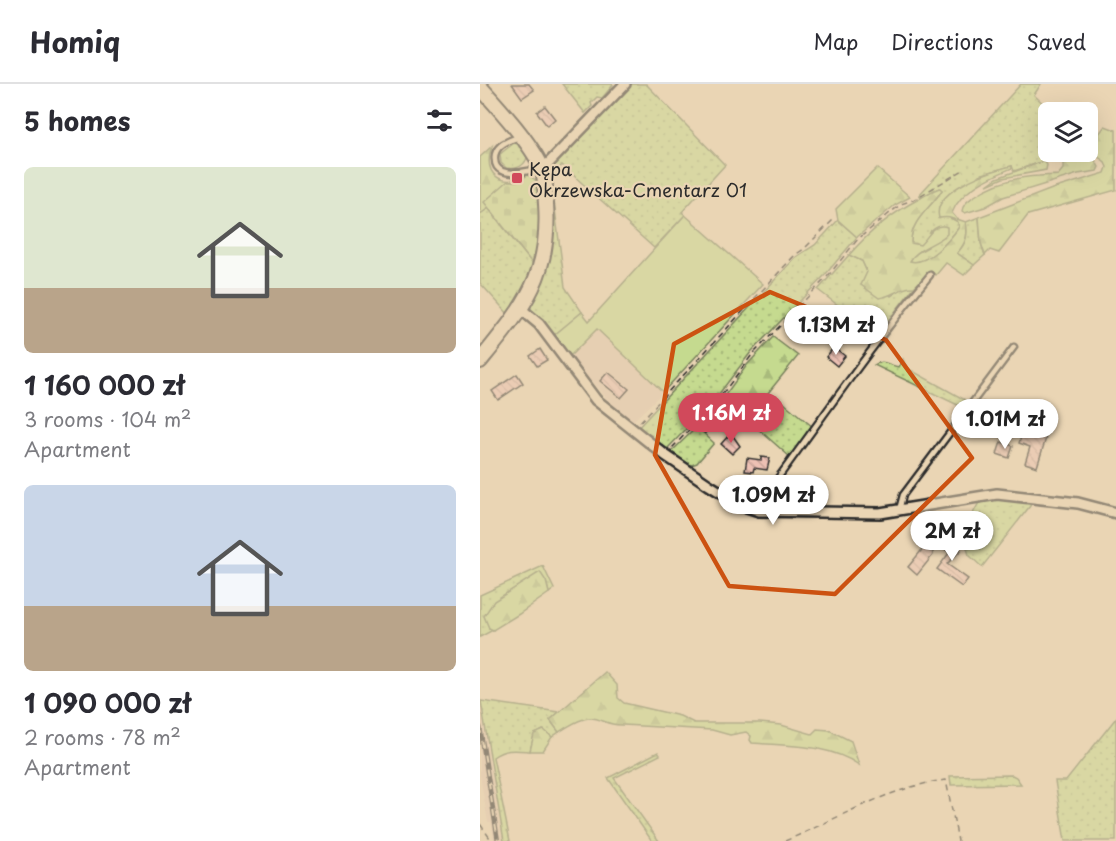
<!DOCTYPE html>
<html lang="en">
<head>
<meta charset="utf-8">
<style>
  :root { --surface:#fff; --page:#f7f7f7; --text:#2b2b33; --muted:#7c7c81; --line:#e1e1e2; --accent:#d1495b }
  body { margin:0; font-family:"Playpen Sans",sans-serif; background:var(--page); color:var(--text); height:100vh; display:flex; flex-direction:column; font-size:22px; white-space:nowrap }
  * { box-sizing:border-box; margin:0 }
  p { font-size:20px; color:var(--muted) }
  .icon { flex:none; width:33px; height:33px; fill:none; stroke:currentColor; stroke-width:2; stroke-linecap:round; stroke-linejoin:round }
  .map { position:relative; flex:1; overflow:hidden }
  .panel { display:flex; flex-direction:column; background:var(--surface); width:480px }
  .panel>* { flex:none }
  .controls { position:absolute; left:558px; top:18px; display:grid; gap:12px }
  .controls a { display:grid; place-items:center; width:60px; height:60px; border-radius:9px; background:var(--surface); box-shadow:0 6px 24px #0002; font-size:30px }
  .price { position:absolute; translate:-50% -51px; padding:0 14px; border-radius:21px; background:#fff; color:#222; font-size:20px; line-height:39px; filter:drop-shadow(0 2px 3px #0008) }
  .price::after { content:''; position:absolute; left:50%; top:36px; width:18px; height:14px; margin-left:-9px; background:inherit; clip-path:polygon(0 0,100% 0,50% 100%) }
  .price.selected { background:var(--accent); color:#fff }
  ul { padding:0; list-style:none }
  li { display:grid; align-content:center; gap:12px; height:318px; padding:0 24px }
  li span { display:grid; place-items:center; height:186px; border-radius:9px; color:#555 }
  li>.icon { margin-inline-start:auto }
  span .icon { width:108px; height:108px; fill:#fffc; stroke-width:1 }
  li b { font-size:26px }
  h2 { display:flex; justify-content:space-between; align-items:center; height:72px; padding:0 24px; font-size:26px }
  header { display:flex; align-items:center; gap:36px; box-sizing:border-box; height:84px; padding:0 30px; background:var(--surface); border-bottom:2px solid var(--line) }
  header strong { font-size:28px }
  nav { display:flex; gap:33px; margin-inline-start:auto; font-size:21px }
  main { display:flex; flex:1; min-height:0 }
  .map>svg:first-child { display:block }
</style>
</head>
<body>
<header>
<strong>Homiq</strong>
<nav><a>Map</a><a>Directions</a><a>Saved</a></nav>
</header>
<main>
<section class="panel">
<h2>5 homes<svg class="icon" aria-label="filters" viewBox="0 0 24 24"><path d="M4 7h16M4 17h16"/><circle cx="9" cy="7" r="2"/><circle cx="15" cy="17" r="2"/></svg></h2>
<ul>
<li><span style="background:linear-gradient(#dfe7d0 65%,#b9a48a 0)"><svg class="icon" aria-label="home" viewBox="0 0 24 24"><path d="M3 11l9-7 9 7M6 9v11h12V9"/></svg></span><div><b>1 160 000 zł</b><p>3 rooms · 104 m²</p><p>Apartment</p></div></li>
<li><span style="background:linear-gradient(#c9d6e8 65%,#b9a48a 0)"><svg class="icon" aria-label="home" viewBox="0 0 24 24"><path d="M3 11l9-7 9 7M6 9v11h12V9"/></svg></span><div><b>1 090 000 zł</b><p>2 rooms · 78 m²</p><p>Apartment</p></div></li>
</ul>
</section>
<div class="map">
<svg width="636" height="757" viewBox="0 0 636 757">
  <defs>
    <pattern id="grass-dots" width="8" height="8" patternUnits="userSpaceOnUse" patternTransform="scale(1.5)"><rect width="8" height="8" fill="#c5da8f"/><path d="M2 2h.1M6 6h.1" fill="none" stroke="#a9bb7c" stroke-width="1.8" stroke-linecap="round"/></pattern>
    <pattern id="forest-firs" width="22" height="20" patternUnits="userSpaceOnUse" patternTransform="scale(1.5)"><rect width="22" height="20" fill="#c5da8f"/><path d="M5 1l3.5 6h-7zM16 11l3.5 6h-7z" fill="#a9bb7c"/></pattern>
    <pattern id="cemetery-stones" width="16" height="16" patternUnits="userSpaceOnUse" patternTransform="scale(1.5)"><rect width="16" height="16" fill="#c5da8f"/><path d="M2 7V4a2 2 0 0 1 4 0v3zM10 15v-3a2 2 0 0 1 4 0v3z" fill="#a9bb7c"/></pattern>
    <pattern id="building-back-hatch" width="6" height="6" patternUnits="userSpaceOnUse" patternTransform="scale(1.5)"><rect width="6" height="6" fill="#edc1b4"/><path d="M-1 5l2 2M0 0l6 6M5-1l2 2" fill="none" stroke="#cba69b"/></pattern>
  </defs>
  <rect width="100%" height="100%" fill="#ead5b4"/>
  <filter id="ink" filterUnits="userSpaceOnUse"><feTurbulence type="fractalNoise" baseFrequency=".0167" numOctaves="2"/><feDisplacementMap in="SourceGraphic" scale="12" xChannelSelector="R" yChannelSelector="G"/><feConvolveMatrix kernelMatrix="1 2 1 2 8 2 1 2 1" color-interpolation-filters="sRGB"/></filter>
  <g filter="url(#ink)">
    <g fill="#e3c8af">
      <path d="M117 245 183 308 152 338 146 331 138 327 89 273Z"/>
      <path d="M0 611 24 757H14L11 738H8L0 691Z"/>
    </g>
    <g fill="url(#grass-dots)" stroke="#78825d" stroke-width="1.5">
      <path d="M82 0H132L133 1 122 14 117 13 111 19 112 22 105 29Z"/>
      <path d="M151 0H166L245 81 202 128 205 131 174 164 82 81 71 94 85 203 102 228 73 252 51 226V219L60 203 67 172 69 85Z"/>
      <path d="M541 0H561L554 11 572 28H568V64L564 77 534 87 532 82 499 91 459 134 467 132 478 138 479 143C470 156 447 183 430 177L433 171 448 163 451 146 448 154 440 161 431 159C430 136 451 124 462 106L459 104 441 113 439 111Z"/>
      <path d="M34 59 42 61 48 70C46 81 38 86 26 84L21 79 20 70Z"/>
      <path d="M8 124 52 179 57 183 30 232 0 199V130Z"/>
      <path d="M499 133 501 159 505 171 494 181 477 169C487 159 488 151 486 138Z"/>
      <path d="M358 136 377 153 345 191 271 268 235 315 186 366 157 345 316 173 335 161Z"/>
      <path d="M369 171 382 177 387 188 411 212 426 202 434 203 397 251 338 206Z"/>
      <path d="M423 275 427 284 487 317 482 323 394 281C404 274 409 282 419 283Z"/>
      <path d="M304 319 333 343 310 373 276 343 282 345Z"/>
      <path d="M217 343 234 359 217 379 209 382 190 369Z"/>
      <path d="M512 414 552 417 550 422 502 483 489 471 487 464 490 461 485 444 501 415Z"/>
      <path d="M63 482 74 505 69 509 66 497 9 544 13 546 0 553V511Z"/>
      <path d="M1 617 79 628 70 636 79 648 72 653 63 646 54 651 50 667C36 666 25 664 13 673L30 757H24Z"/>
      <path d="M636 634V757H585L575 697H586Z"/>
      <path d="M178 668 180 671 134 694 179 757H172L128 694Z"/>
      <path d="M532 691 536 693 541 700 471 701 470 692Z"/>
    </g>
    <g fill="url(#forest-firs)" stroke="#78825d" stroke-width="1.5">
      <path d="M625 42 636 46V106L548 131 519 169 510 166 505 171 501 159 499 133 572 105 625 89 627 83 624 77 608 66V53L616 54Z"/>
      <path d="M12 62C2 92 22 104 48 91L38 162 9 124 0 130V73Z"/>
      <path d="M568 64V68C586 68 611 64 619 83L617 87 598 90 523 113 505 123 485 129 482 127C483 120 488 117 493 113 512 100 536 93 559 92 566 91 571 92 578 91L583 85V75L579 70H567Z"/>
      <path d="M564 77 567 81 566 86 523 94 507 101 517 94Z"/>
      <path d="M532 82V84C511 93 480 106 472 129L477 135 486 138C488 151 486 159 477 169L494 181 484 191 466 179 456 191 451 187 434 203C421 202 414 212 399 214L381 201 387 188 382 177 369 171C389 148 412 129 439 115 446 111 452 106 460 104L462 106C451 124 430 136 431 159L440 161C449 153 453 138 467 143V150C457 160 437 164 430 177 447 182 470 156 479 143L478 138C472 133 467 133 459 134 451 106 512 86 532 82Z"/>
      <path d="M397 84 430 113 415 121 377 153 358 136 356 125Z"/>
      <path d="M293 253 318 272 284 314 273 331 243 314 267 281Z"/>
      <path d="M60 488 66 497 69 509 39 530 13 546 9 544 4 532 14 517Z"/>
      <path d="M125 588 137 601 138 614 144 619 200 632 214 639H280L301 641 332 650 337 645 349 646 371 657 379 681C348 660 308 662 272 659L270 656 271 652 266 648 250 651 232 646 143 641C126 642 123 634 110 634 100 634 87 643 79 648L70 636Z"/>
      <path d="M64 646 72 653 63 667H50L54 650Z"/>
    </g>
    <path fill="url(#cemetery-stones)" stroke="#78825d" stroke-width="1.5" d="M48 91 60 99V153L52 179 4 118 28 97H37Z"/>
    <path fill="#c5da8f" stroke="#78825d" stroke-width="1.5" d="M205 131 283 200 183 308 117 245 89 273 73 252 102 228 109 237Z"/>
    <g fill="url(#building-back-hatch)" stroke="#2b2b2b" stroke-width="1.5">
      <path d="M32 0H49L54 6 42 14Z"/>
      <path d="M65 22 75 35 67 42 57 28Z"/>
      <path d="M354 263 365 272 357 282 346 273Z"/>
      <path d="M60 265 67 276 57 282 50 272Z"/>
      <path d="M128 288 149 305 141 314 120 297Z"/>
      <path d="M37 290 43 299 18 316 12 307Z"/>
      <path d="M503 318 512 325 516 321 524 327 509 346 502 340 504 336 494 329Z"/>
      <path d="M233 326 240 333 225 349 219 343 230 332 228 331Z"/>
      <path d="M543 347 566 354 557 383 545 379 550 363 539 359Z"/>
      <path d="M251 349 260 362 252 370 241 360Z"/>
      <path d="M521 358 533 362 529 374 517 370Z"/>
      <path d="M281 373 290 374 287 386 274 384 273 388 265 387 267 374 281 376Z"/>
      <path d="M470 451 481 461 478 464 481 466 467 480 488 495 482 503 457 485 469 469 461 461Z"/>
      <path d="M445 462 453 468V471L437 491 428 483Z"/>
    </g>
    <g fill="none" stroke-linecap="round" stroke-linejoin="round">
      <g stroke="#2b2b2b" stroke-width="9">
        <g id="lane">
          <path d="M40 53C28 56 13 62 15 76 15 81 18 85 22 87 33 92 49 86 60 85"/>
          <path d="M419 426 423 411 534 263"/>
          <path d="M279 427 284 413C339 339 391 262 450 191"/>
        </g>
      </g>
      <g stroke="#2b2b2b" stroke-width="14">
        <g id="street">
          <path d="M63 85 145 0"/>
          <path d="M41 225 59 240 116 316 185 371 229 401 261 421 279 427 400 429 517 410 598 419 636 429"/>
        </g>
      </g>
      <g stroke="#2b2b2b" stroke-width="18">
        <path id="secondary" d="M0 3C19 24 50 58 62 84 66 93 65 110 66 120 71 192 43 224 0 277"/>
      </g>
      <g stroke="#2b2b2b" stroke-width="1.5" stroke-dasharray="6 4.5" stroke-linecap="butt">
        <path d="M160 338 315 171 324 165 353 136"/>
        <path d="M192 364 236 318 272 271 347 193 378 155 421 120 433 116 483 86"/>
        <path d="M0 740 12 757"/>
        <path d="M305 757C358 735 408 703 466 696L478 757"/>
      </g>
      <use href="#lane" stroke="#ead5b4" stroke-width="4.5"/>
      <use href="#street" stroke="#ead5b4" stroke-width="9"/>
      <use href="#secondary" stroke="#ead5b4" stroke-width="14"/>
      <g stroke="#2b2b2b" stroke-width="4.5">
        <path id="rail" d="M0 643 18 757"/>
      </g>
      <use href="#rail" stroke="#ead5b4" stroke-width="2" stroke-dasharray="7" stroke-linecap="butt"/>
    </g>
  </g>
  <path d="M0 0H636V757H0ZM290 208 406 256 492 374 355 510 249 502 175 371 194 260Z" fill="#ead5b4" fill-opacity=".55" fill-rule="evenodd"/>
  <path fill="none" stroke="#cc5211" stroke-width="4.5" stroke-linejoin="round" d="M290 208 406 256 492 374 355 510 249 502 175 371 194 260Z"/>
  <rect fill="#d1495b" stroke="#ead5b4" stroke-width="2" x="31" y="88" width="12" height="12" rx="3"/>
  <g text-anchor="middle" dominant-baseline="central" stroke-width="4.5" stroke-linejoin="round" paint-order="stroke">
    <g font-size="18" fill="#2b2b2b" stroke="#ead5b4" text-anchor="start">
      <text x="49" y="84">Kępa<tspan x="49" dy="21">Okrzewska-Cmentarz 01</tspan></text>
    </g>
  </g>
</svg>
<div class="controls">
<a><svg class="icon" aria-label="layers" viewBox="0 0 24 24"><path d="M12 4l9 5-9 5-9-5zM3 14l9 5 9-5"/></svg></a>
</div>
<b class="price" style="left:356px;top:272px">1.13M zł</b>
<b class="price selected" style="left:251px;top:360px">1.16M zł</b>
<b class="price" style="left:525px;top:366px">1.01M zł</b>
<b class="price" style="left:293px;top:442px">1.09M zł</b>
<b class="price" style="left:472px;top:478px">2M zł</b>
</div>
</main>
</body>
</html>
